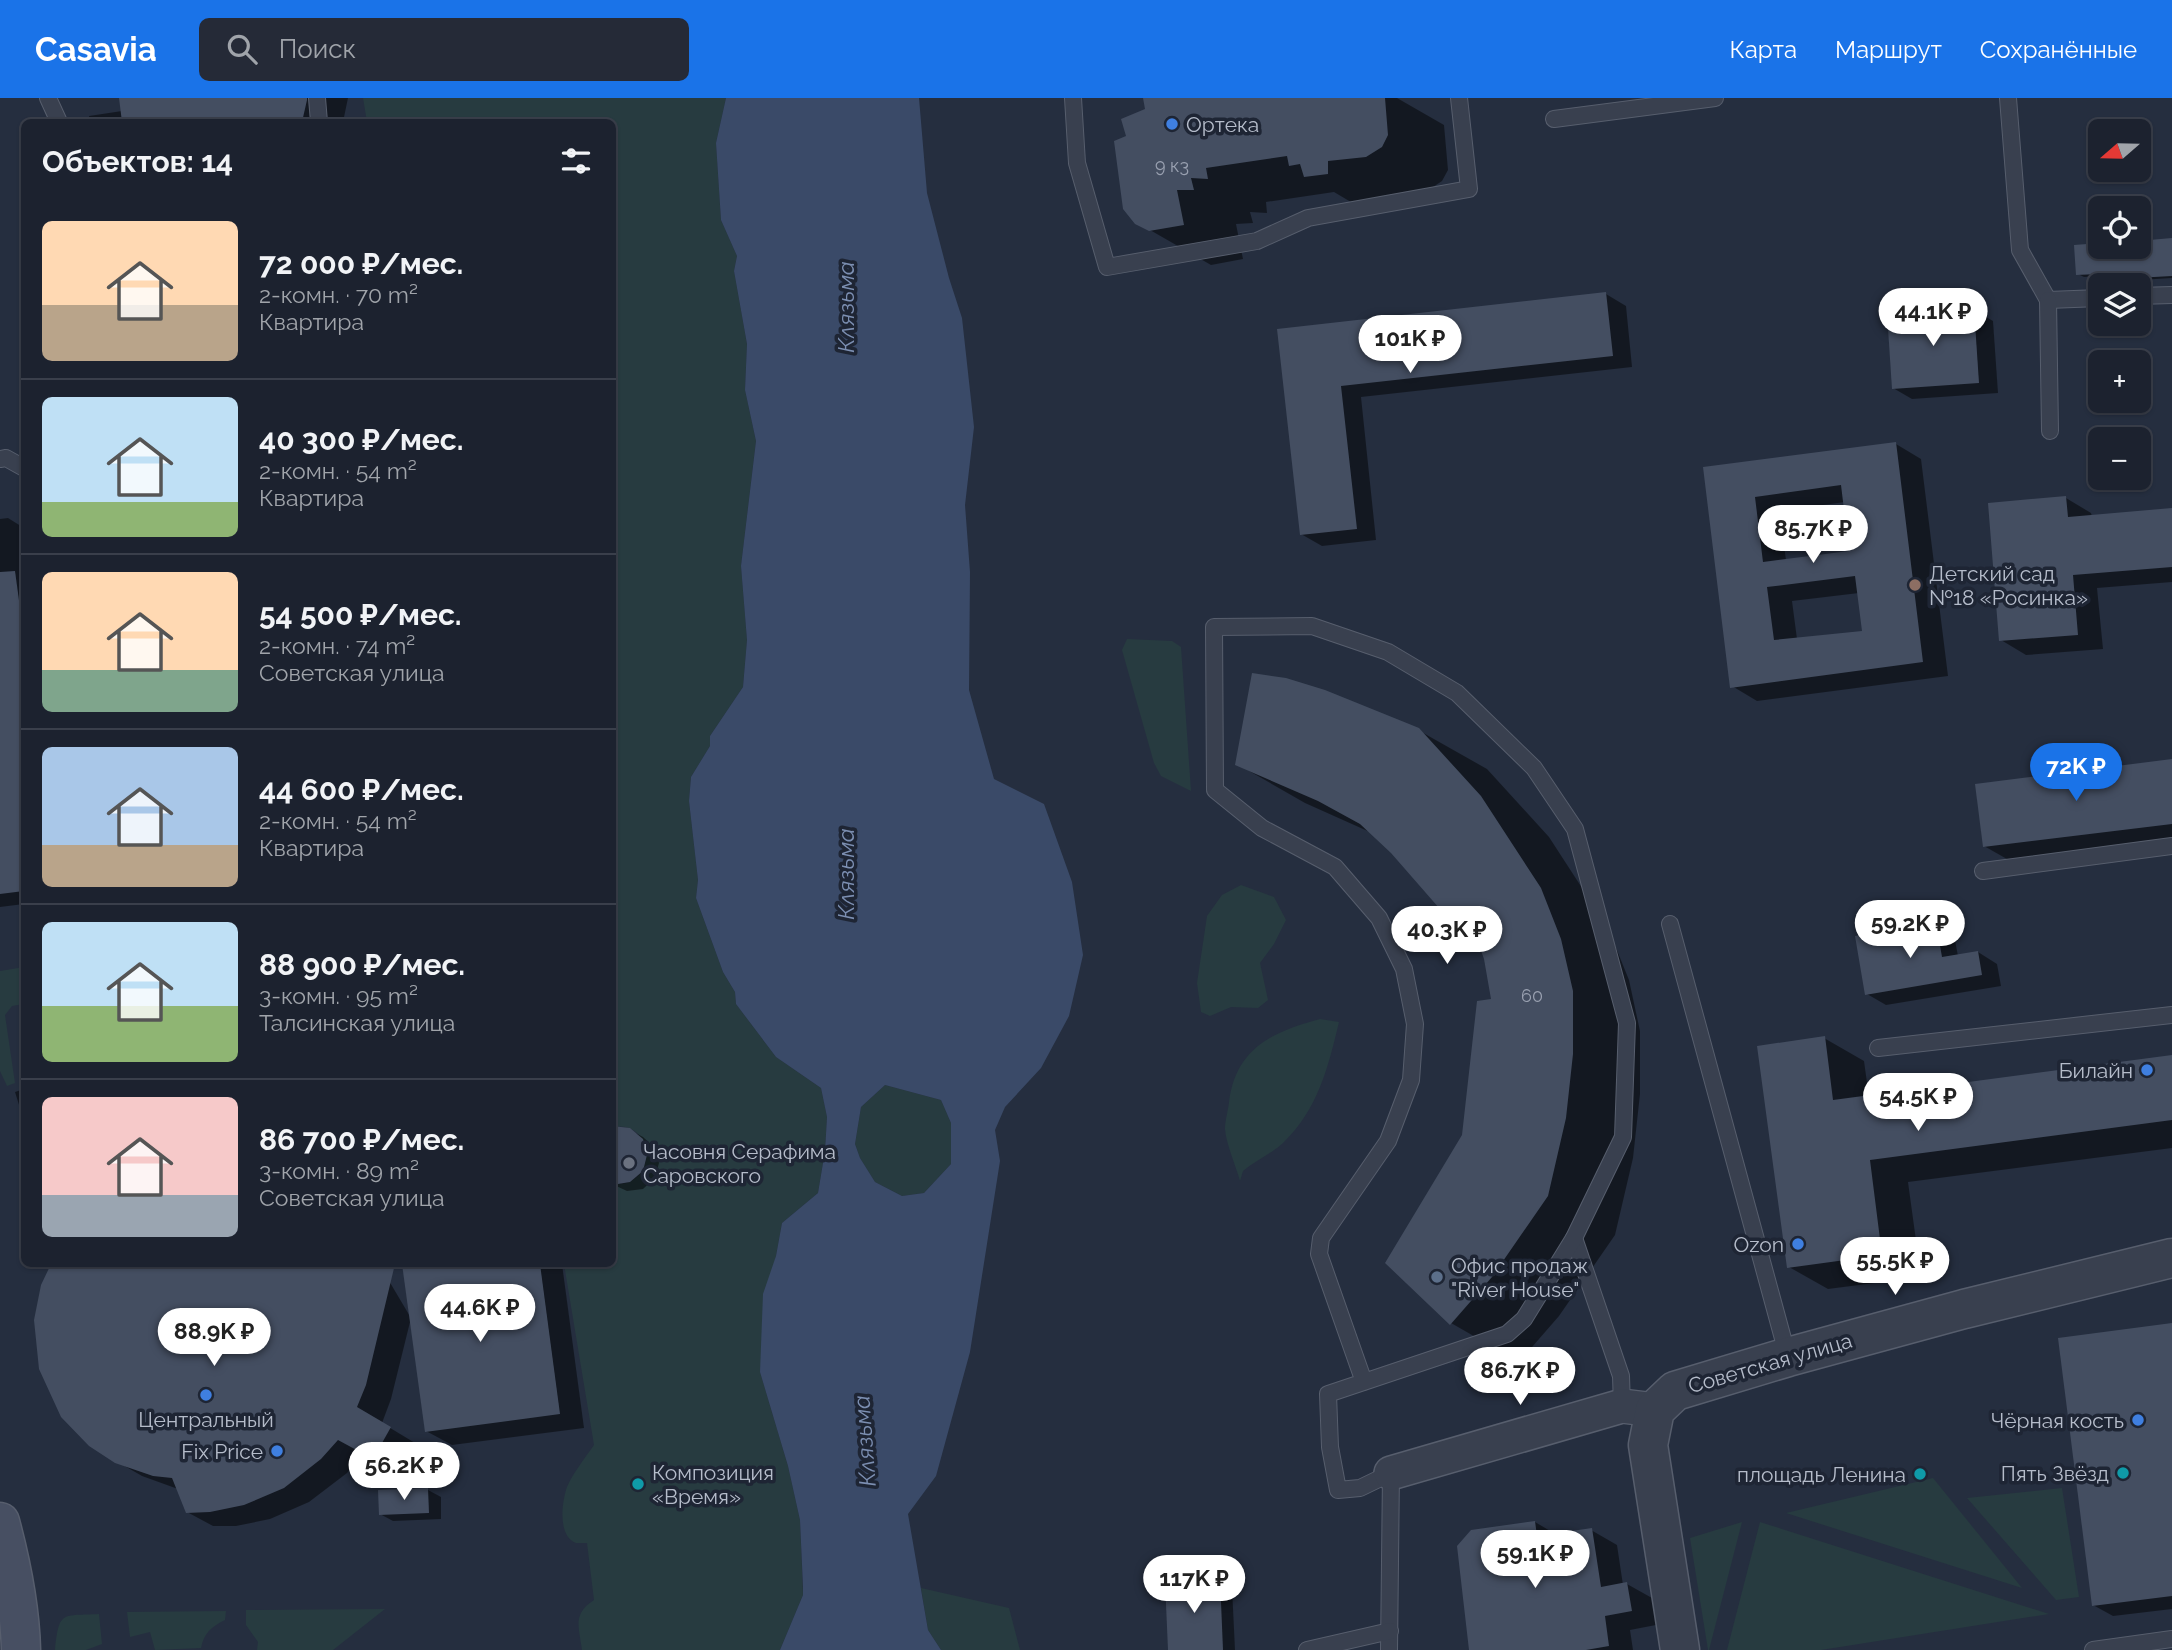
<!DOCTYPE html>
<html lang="ru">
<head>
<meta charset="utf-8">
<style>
  :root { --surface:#1c222f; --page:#252a37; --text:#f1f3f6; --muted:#a0a4aa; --line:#3a3f4b; --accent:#1a73e8 }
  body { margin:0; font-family:Raleway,sans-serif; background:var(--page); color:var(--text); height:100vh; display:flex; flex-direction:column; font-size:26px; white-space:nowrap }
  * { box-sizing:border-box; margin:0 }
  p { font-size:23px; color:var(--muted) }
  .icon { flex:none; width:38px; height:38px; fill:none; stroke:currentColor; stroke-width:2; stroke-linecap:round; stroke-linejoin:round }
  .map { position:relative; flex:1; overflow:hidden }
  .side { position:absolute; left:21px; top:21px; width:595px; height:1148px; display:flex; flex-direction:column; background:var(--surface); border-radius:10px; box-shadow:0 2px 5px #0004,0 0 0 2px var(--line) }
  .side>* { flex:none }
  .needle { width:46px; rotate:250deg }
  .fabs { position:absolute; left:2088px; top:21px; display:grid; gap:14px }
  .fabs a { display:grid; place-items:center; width:63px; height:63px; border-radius:10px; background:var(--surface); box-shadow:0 2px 5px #0004,0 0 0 2px var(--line); font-size:35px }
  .price { position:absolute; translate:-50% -60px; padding:0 16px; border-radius:24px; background:#fff; color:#222; font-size:23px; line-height:46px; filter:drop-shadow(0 2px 4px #0008) }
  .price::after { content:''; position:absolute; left:50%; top:42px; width:21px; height:16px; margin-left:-10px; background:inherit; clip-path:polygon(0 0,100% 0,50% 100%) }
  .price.current { background:var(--accent); color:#fff }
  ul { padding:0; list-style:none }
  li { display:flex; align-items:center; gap:21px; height:175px; padding:0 21px }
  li+li { border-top:2px solid var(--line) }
  li span { display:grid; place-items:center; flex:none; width:196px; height:140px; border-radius:10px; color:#555 }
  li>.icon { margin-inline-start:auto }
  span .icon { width:84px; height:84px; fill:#fffc; stroke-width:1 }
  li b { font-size:30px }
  h2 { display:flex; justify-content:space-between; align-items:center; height:84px; padding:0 21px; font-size:30px }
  header { display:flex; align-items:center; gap:42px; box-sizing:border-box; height:98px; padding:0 35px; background:var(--accent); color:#fff }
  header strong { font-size:33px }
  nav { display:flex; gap:38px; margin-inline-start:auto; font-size:24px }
  .search { width:490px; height:63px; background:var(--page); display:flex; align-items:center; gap:18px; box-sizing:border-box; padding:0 24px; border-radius:10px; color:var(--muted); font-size:26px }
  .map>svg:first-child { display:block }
</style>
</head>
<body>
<header>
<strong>Casavia</strong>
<div class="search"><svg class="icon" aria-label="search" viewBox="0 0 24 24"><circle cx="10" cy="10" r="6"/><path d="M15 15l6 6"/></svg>Поиск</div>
<nav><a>Карта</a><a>Маршрут</a><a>Сохранённые</a></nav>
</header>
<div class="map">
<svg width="2172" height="1552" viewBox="0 0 2172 1552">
  <rect width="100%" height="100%" fill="#252e3f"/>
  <g fill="#273b40">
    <path d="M363 0H726L716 45 721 122 737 158 734 173 747 246 745 292 756 343 741 468 747 542 743 589 710 638V648L691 679 689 703 698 782 696 800 723 874 735 894 736 906 776 959 821 990 827 1019 825 1053 818 1095 782 1125 776 1158 760 1274 788 1368 800 1422 803 1497 780 1552H582C579 1529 572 1516 594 1502L587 1445C586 1445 577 1445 576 1445 557 1438 562 1403 567 1389 573 1375 585 1360 594 1347L564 1166H612L613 1086C617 1086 625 1086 629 1084 652 1075 652 1039 629 1030 625 1028 617 1029 612 1028V24H367Z"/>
    <path d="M1127 541 1172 543 1181 549 1191 693 1161 678 1154 665 1122 552Z"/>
    <path d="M1241 787 1274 799 1286 822 1274 846 1260 865 1268 902 1258 910 1231 909 1210 918 1201 914 1197 885 1207 818 1222 797Z"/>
    <path d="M24 869V906L12 908 5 917 15 985 7 988 0 973V873Z"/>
    <path d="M1320 921 1339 924C1328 970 1318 1011 1283 1045 1271 1056 1255 1063 1243 1073L1240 1083C1236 1068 1226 1046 1225 1031 1225 1023 1228 1013 1229 1004 1236 950 1272 934 1320 921Z"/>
    <path d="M885 987 941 1002 951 1025V1066L924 1095 902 1098 875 1084 860 1060 855 1046 861 1009Z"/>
    <path d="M1933 1380 2022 1490 1786 1415Z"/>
    <path d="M2062 1390 2079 1499 2056 1502 1967 1400Z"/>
    <path d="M1742 1424 1709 1552H1708L1690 1440Z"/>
    <path d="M1760 1424 2049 1516 1821 1552H1727Z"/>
    <path d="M921 1490 1009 1510 1020 1552H941L928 1532Z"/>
    <path d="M385 1511 333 1552H257L258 1544 246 1527V1512Z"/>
    <path d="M226 1513 225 1522C211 1529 204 1535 201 1550L155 1552 150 1534 130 1539 127 1514Z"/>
    <path d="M99 1516 102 1546 86 1552H55C59 1512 62 1518 99 1516Z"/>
  </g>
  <path fill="#3a4a68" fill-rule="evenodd" d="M726 0H919L927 95 949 180 962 220 974 329 965 407 970 474 969 592 994 681 1044 706 1072 784 1083 857 1069 918 1041 970 1005 1009 995 1032 1000 1063 970 1254 936 1378 908 1416 928 1532 941 1552H780L803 1497V1489L800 1422 788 1368 760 1274 763 1196 776 1158 782 1125 818 1095 825 1053 827 1019 821 990 776 959 736 906 735 894 723 874 696 800 698 782 689 703 691 679 710 648V638L743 589 747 542 741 468 756 343 745 292 747 246 734 173 737 158 721 122 716 45ZM885 987 941 1002 951 1025V1066L924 1095 902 1098 875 1084 860 1060 855 1046 861 1009Z"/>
  <g fill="#0007" fill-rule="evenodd">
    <path d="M121 0H348L343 24H90L89 18 122 13Z"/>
    <path d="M1175 0H1397L1444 27 1448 72 1442 83 1427 93 1388 97 1387 110 1366 113 1334 94 1266 104 1267 115 1250 114 1253 125 1236 126 1243 161 1211 167 1136 124 1128 39Z"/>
    <path d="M2172 142V180L2107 184 2101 181V178L2084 179 2078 176 2100 147V149H2138Z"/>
    <path d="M1606 196 1626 208 1632 269 1361 299 1376 442 1322 448 1301 436 1278 232Z"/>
    <path d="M1974 212 1993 223 1998 295 1912 301 1893 290Z"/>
    <path d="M1896 346 1921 361 1948 578 1757 603 1732 588 1705 371ZM1845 404 1851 454 1786 462 1779 413ZM1859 495 1864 534 1797 541 1792 503Z"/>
    <path d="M2066 400 2091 415 2092 419 2172 413V484L2097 490 2103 551 2026 557 2001 542Z"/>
    <path d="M8 420 24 430V806L0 809V421Z"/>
    <path d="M1418 632 1487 671 1549 739 1608 830 1629 882 1640 933V996L1633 1060 1615 1137 1559 1218 1519 1264 1451 1225 1464 1038 1493 902 1485 860 1480 844 1461 833 1392 754 1372 735 1305 705 1237 666Z"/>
    <path d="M2172 663V750L2021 769 1984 748Z"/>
    <path d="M1935 826 1954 837 1958 858 1978 854 1997 866 2001 888 1886 907 1867 896Z"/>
    <path d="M1824 940 1864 963 1869 999 2172 960V1050L1908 1084 1921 1179 1828 1191 1789 1169Z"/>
    <path d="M24 991V1023L15 994Z"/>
    <path d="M630 1032 643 1039 655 1050 659 1065 655 1080 643 1091 627 1093 612 1086Z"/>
    <path d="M53 1166H379L411 1220 391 1301 382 1325 415 1345 399 1374 364 1355 347 1375 309 1404 270 1421 236 1428H213L187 1414 178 1391 142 1378 116 1363 43 1187Z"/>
    <path d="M404 1166H562L584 1330 452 1347 426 1333Z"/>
    <path d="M2172 1227V1511L2113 1518 2093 1507Z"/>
    <path d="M428 1392 441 1399V1421L393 1423 380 1416Z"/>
    <path d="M1535 1424 1557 1437 1591 1432 1617 1447 1623 1487 1627 1486 1652 1500 1656 1527 1630 1532 1633 1552H1471Z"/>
    <path d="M1219 1482 1232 1489 1235 1552H1170Z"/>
  </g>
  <g fill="#444e61" fill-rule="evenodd">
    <path d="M119 0H307V2L302 24H122Z"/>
    <path d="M1143 0H1385L1388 37 1382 49 1366 59 1328 63V76L1304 79 1300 66 1289 68 1287 58 1206 70 1208 81 1191 80 1194 92H1177L1184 127 1149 133 1135 126 1123 111 1114 43 1126 38 1121 21 1145 11Z"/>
    <path d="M2172 140V178L2100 182 2099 176 2076 177 2074 147 2100 145V149H2138V143Z"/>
    <path d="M1606 194 1613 258 1341 288 1357 431 1300 437 1277 231Z"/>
    <path d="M1974 210 1979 285 1892 291 1887 215Z"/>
    <path d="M1896 344 1923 564 1730 590 1703 369ZM1841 387 1849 453 1763 464 1755 399ZM1855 478 1862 533 1774 542 1767 489Z"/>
    <path d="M2066 398 2068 419 2172 410V469L2073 477 2078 537 1999 543 1988 405Z"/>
    <path d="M15 473 24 539V793L0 796V474Z"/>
    <path d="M1252 575 1286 580 1325 592 1419 630 1481 698 1541 790 1561 841 1573 893V956L1566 1020 1548 1098 1492 1179 1450 1227 1385 1165 1462 1037 1477 903 1491 901 1484 861 1472 827 1460 834 1391 755 1360 726 1318 703 1235 667Z"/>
    <path d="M2172 661V726L1983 749 1975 686Z"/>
    <path d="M1936 824 1942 859 1978 853 1982 877 1865 897 1855 838Z"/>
    <path d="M1825 938 1833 1002 2172 957V1022L1870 1062 1882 1157 1787 1170 1757 948Z"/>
    <path d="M612 1028 630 1030 643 1041 647 1057 643 1073 630 1084 612 1087Z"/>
    <path d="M51 1166H395L366 1287 357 1309 391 1329 373 1361 338 1342 321 1361 284 1390 244 1407 210 1414 186 1415 172 1380 153 1378 115 1365 89 1348 61 1319 39 1271 34 1222 41 1187Z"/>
    <path d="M402 1166H540L560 1316 425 1334Z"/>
    <path d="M2172 1225V1498L2092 1508 2058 1240Z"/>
    <path d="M428 1390 429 1415 379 1417 378 1392Z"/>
    <path d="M1535 1423 1537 1438 1592 1430 1601 1489 1627 1484 1632 1513 1605 1518 1609 1548 1586 1552H1469L1457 1448 1471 1432Z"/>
    <path d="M1220 1480 1223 1552H1168L1165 1483Z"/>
  </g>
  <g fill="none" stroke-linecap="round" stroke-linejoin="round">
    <g stroke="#575e6d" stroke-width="18">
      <g id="service">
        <path d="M48 0 59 24"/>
        <path d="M317 0 319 24"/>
        <path d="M1073 0 1077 65 1107 169 1257 143 1308 120 1469 91 1459 0"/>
        <path d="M2008 0 2020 152 2048 202 2100 200"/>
        <path d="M1554 21 1715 0"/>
        <path d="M2138 198 2172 197"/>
        <path d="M2048 202 2050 333"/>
        <path d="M0 361 6 360 24 370"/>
        <path d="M1983 773 2172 748"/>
        <path d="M1670 826 1788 1259"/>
        <path d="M1878 950 2172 917"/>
        <path d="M1574 1140 1621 1278 1622 1308"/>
        <path d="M1364 1284 1319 1156 1321 1140 1388 1043 1411 982 1415 926 1404 871 1379 820 1335 769 1262 730 1215 692 1214 529 1312 528 1388 554 1457 595 1534 670 1575 731 1627 925 1623 1039 1574 1140 1524 1221 1507 1236 1328 1296 1330 1349 1338 1392 1360 1390 1391 1375 1389 1552"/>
        <path d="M1307 1552 1390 1533"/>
        <path d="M2093 1552 2172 1541"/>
      </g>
    </g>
    <g stroke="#575e6d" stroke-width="36">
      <path id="minor" d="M1391 1375 1622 1308 1655 1312"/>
    </g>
    <g stroke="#575e6d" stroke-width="41">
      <path id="tertiary" d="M1680 1552 1648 1347 1655 1312 1675 1293 1788 1259 1964 1211 2172 1160"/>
    </g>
    <g stroke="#575e6d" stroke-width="41">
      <path id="secondary" d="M0 1424C11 1465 20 1509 21 1552"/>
    </g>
    <use href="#service" stroke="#39404f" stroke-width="16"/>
    <use href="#minor" stroke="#39404f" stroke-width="33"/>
    <use href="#tertiary" stroke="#39404f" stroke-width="38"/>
    <use href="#secondary" stroke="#474f62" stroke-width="38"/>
  </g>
  <g fill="#3f7fe0" stroke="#1e2534" stroke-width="2.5">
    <circle cx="1172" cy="26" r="7"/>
    <circle cx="2147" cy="972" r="7"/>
    <circle cx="1798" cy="1146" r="7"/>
    <circle cx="206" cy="1297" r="7"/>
    <circle cx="2138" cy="1322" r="7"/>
    <circle cx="277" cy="1353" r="7"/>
  </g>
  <circle fill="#8d6e63" stroke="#1e2534" stroke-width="2.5" cx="1915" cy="487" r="7"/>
  <circle fill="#6b7280" stroke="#1e2534" stroke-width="2.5" cx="629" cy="1065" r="7"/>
  <circle fill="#5c6f8a" stroke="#1e2534" stroke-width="2.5" cx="1437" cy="1179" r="7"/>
  <g fill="#0f9aa8" stroke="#1e2534" stroke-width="2.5">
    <circle cx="2123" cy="1375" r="7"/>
    <circle cx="1920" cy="1376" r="7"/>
    <circle cx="638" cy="1386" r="7"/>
  </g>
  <g text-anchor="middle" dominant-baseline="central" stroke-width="7" stroke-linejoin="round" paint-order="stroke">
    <g font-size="18" fill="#99a0b0">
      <text x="1172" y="67">9 к3</text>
      <text x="1532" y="897">60</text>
    </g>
    <g font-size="21" fill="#b5bcca" stroke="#1e2534" text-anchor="end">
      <text x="1186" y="26" text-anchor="start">Ортека</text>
      <text x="1929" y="475" text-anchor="start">Детский сад<tspan x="1929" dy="24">№18 «Росинка»</tspan></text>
      <text x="2133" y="972">Билайн</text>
      <text x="643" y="1053" text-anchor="start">Часовня Серафима<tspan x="643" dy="24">Саровского</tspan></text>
      <text x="1784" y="1146">Ozon</text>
      <text x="1451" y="1167" text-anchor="start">Офис продаж<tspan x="1451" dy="24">"River House"</tspan></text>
      <text x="206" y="1321" text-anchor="middle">Центральный</text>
      <text x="2124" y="1322">Чёрная кость</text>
      <text x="263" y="1353">Fix Price</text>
      <text x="652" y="1374" text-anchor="start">Композиция<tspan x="652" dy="24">«Время»</tspan></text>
      <text x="2109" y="1375">Пять Звёзд</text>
      <text x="1906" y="1376">площадь Ленина</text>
    </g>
    <g font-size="21" fill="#b5bcca" stroke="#1e2534">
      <text transform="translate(1770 1265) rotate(-16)">Советская улица</text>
    </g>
    <g font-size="23" font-style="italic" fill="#7c8fb2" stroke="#1e2534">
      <text transform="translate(845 209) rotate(-90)">Клязьма</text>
      <text transform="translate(845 776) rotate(-90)">Клязьма</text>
      <text transform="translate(864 1343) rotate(-94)">Клязьма</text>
    </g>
  </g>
</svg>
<div class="fabs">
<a><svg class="needle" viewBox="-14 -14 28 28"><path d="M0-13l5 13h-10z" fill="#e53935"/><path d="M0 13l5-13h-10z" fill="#a0a4aa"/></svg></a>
<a><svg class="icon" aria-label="locate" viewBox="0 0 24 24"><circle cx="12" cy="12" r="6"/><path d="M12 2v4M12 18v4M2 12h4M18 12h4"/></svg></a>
<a><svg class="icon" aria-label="layers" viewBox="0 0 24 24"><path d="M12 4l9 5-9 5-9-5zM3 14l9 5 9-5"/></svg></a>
<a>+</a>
<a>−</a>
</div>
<b class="price" style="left:1933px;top:250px">44.1K ₽</b>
<b class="price" style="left:1410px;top:277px">101K ₽</b>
<b class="price" style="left:1813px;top:467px">85.7K ₽</b>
<b class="price current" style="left:2076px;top:705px">72K ₽</b>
<b class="price" style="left:1910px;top:862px">59.2K ₽</b>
<b class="price" style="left:1447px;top:868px">40.3K ₽</b>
<b class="price" style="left:1918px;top:1035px">54.5K ₽</b>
<b class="price" style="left:1895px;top:1199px">55.5K ₽</b>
<b class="price" style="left:480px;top:1246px">44.6K ₽</b>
<b class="price" style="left:214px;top:1270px">88.9K ₽</b>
<b class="price" style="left:1520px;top:1309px">86.7K ₽</b>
<b class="price" style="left:404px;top:1404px">56.2K ₽</b>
<b class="price" style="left:1535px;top:1492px">59.1K ₽</b>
<b class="price" style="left:1194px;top:1517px">117K ₽</b>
<section class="side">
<h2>Объектов: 14<svg class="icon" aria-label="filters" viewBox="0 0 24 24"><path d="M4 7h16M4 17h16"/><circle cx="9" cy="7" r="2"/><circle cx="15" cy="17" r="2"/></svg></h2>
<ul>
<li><span style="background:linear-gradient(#ffd9b3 60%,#b9a48a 0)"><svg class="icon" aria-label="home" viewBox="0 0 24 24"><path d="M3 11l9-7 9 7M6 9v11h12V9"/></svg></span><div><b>72 000 ₽/мес.</b><p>2-комн. · 70 m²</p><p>Квартира</p></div></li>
<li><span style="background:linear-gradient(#bfe0f5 75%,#8fb573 0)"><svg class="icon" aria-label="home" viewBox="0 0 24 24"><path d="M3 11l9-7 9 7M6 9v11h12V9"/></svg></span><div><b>40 300 ₽/мес.</b><p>2-комн. · 54 m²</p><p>Квартира</p></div></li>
<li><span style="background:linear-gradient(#ffd9b3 70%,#7fa58c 0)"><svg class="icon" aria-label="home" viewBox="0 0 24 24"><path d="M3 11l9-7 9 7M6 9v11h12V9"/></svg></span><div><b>54 500 ₽/мес.</b><p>2-комн. · 74 m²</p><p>Советская улица</p></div></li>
<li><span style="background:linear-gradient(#a9c7e8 70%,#b9a48a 0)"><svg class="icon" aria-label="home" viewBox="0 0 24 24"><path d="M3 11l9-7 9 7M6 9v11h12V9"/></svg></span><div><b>44 600 ₽/мес.</b><p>2-комн. · 54 m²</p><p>Квартира</p></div></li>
<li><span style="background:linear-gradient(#bfe0f5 60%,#8fb573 0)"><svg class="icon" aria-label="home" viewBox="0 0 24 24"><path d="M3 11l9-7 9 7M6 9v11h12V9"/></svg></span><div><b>88 900 ₽/мес.</b><p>3-комн. · 95 m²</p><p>Талсинская улица</p></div></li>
<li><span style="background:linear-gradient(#f6c9c9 70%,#9aa5b1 0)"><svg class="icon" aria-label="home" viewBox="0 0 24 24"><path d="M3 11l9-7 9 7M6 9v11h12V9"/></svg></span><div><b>86 700 ₽/мес.</b><p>3-комн. · 89 m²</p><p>Советская улица</p></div></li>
</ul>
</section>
</div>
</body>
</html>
